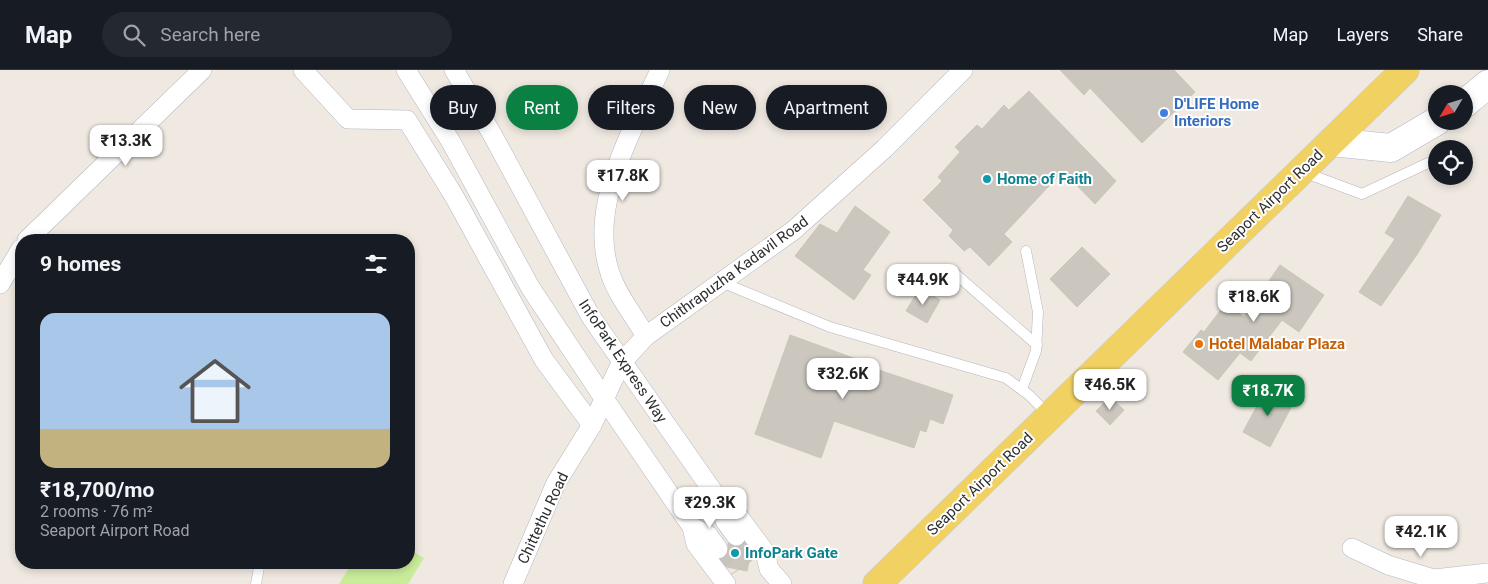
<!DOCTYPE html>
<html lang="en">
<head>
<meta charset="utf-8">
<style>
  :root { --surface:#171b24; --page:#242831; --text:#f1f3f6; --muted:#9ea1a6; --line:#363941; --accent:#0b8043 }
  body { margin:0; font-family:Roboto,sans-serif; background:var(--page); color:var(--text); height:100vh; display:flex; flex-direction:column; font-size:19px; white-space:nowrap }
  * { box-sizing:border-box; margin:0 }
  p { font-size:16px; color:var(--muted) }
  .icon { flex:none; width:28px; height:28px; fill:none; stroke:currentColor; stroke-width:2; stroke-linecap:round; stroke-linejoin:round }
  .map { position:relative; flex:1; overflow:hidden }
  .panel { position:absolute; left:15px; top:164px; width:400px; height:335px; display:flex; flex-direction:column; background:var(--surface); border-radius:20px; box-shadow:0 2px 8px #0003 }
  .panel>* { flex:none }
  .guide { position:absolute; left:430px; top:15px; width:475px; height:45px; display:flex; gap:10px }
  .needle { width:32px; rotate:232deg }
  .fabs { position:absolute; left:1428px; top:15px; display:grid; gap:10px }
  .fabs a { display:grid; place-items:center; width:45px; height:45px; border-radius:50%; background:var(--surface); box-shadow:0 2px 8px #0003; font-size:25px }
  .price { position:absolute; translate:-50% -42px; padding:0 11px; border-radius:10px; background:#fff; color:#222; font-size:16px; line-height:32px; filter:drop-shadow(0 1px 2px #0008) }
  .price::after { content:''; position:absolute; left:50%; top:30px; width:15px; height:11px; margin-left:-8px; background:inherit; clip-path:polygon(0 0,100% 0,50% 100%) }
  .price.selected { background:var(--accent); color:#fff }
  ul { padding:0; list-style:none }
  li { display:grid; align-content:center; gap:10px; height:265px; padding:0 25px }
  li+li { border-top:1px solid var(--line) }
  li span { display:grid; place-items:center; height:155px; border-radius:15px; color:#555 }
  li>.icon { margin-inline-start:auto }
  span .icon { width:90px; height:90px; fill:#fffc; stroke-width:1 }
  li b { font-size:21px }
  h2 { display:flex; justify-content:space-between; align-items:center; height:60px; padding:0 25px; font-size:21px }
  .pill { padding:0 18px; border-radius:22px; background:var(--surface); box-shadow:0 2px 8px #0003; font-size:18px; line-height:45px }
  .pill.selected { background:var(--accent); color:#fff }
  header { display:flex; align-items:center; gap:30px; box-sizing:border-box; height:70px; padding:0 25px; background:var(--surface); border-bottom:1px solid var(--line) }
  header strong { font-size:24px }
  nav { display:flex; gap:28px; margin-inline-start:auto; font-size:18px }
  .search { width:350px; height:45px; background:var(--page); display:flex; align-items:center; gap:12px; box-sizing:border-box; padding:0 18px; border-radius:28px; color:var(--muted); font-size:19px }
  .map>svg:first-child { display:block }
</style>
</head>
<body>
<header>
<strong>Map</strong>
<div class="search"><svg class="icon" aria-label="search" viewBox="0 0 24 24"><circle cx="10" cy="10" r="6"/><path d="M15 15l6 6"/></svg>Search here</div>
<nav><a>Map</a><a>Layers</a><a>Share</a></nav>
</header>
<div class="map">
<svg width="1488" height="514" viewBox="0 0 1488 514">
  <rect width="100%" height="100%" fill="#efe9e1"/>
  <path fill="#c9ec9a" d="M409 479 424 488 408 514H339L352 493 409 492Z"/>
  <g fill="#cbc7bf" stroke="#cbc5ba">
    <path d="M1060 0H1174L1195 22 1142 73 1090 18 1084 25Z"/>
    <path d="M1029 21 1116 111 1095 134 1063 101 1004 164 1012 172 989 196 970 177 964 181 949 166 953 160 923 130 942 111 938 107 960 82 955 77 977 55 982 59 1004 35 1009 40Z"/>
    <path d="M1408 126 1441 145 1418 183 1381 236 1359 222 1395 169 1385 163Z"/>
    <path d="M855 136 890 162 863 200 871 205 854 230 795 186 820 154 837 163Z"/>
    <path d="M1082 177 1110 204 1077 237 1050 209Z"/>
    <path d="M1280 195 1324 225 1299 262 1282 250 1251 291 1240 283 1218 310 1183 282 1201 260 1204 262 1226 233 1244 247Z"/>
    <path d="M920 218 940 230 927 253 906 241Z"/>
    <path d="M790 265 856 289 855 292 953 325 943 354 930 349 926 362 920 360 914 378 834 351 821 388 755 364Z"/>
    <path d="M1267 317 1294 332 1270 377 1243 362Z"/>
    <path d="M1110 327 1124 340 1110 355 1096 341Z"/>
    <path d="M728 473 737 477 744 473 751 482 747 501 727 497 722 489 728 483Z"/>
  </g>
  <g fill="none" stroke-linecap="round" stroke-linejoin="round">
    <g stroke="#c8c4bd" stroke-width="19" stroke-dasharray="19 9" stroke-linecap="butt">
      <path d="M736 466 753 490"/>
      <path d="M718 479 734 503"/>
    </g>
    <g stroke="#b4b7c1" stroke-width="11">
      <g id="lane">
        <path d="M1303 102 1362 124 1428 93"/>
        <path d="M952 201 1037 275"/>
        <path d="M721 212 830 257 1006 308 1029 325 1049 345"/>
        <path d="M1022 319 1036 281 1038 242 1026 181"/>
        <path d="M256 514 260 492"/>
      </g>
    </g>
    <g stroke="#b4b7c1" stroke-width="20">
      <g id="street">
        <path d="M303 0 348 49 407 50 454 126 544 290 592 355"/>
        <path d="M406 0 451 72 530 217 605 330 692 457 696 474 726 514"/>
        <path d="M454 0 492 64 591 247 721 433 736 443 765 482 769 499 782 514"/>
        <path d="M27 170 202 0"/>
        <path d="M0 214 21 179"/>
        <path d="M646 266C634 246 617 225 610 203 587 136 633 60 660 0"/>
        <path d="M721 433 725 451 736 466"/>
        <path d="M692 457 708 465 718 479"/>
        <path d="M1352 478 1388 495 1434 509 1488 503"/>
        <path d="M513 514 556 413 592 355 621 293 646 266 794 160 884 79 963 0"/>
      </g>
    </g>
    <g stroke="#b4b7c1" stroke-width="29">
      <g id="secondary">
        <path d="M1464 34 1488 14"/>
        <path d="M1331 72 1391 78 1437 51"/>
      </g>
    </g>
    <g stroke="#c9c9c9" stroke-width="29">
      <path id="primary" d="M877 514 1405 0"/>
    </g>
    <use href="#lane" stroke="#fff" stroke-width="10"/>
    <use href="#street" stroke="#fff" stroke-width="19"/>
    <use href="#secondary" stroke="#fff" stroke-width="28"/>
    <use href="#primary" stroke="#f2d163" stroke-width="28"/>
  </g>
  <circle fill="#3f7fe0" stroke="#fff" stroke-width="2" cx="1164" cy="43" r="5"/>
  <g fill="#0f9aa8" stroke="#fff" stroke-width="2">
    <circle cx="987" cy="109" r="5"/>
    <circle cx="735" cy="483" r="5"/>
  </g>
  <circle fill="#e8710a" stroke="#fff" stroke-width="2" cx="1199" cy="274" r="5"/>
  <g text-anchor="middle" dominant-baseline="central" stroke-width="4" stroke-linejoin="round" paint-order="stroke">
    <g font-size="15" font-weight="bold" fill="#366cbe" stroke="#fff" text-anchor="start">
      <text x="1174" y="34">D'LIFE Home<tspan x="1174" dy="17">Interiors</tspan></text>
    </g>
    <g font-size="15" font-weight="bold" fill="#0d838f" stroke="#fff" text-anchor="start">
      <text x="997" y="109">Home of Faith</text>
      <text x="745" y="483">InfoPark Gate</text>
    </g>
    <g font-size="15" fill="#2e2e2e" stroke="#fff">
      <text transform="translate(1270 131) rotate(-44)">Seaport Airport Road</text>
      <text transform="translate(734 202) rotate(-36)">Chithrapuzha Kadavil Road</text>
      <text transform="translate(623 291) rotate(56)">InfoPark Express Way</text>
      <text transform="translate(980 414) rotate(-44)">Seaport Airport Road</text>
      <text transform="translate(543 448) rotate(-65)">Chittethu Road</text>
    </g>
    <g font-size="15" font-weight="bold" fill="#c56008" stroke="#fff" text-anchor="start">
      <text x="1209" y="274">Hotel Malabar Plaza</text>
    </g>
  </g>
</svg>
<div class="fabs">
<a><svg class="needle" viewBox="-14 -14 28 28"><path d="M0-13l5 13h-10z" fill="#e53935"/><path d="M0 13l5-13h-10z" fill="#9ea1a6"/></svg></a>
<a><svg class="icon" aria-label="locate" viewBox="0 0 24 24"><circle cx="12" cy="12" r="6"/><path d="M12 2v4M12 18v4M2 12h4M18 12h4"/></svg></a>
</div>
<b class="price" style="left:126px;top:97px">₹13.3K</b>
<b class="price" style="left:623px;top:132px">₹17.8K</b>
<b class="price" style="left:923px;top:236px">₹44.9K</b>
<b class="price" style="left:1254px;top:253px">₹18.6K</b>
<b class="price" style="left:843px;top:330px">₹32.6K</b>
<b class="price" style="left:1110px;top:341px">₹46.5K</b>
<b class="price selected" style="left:1268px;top:347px">₹18.7K</b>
<b class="price" style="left:710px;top:459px">₹29.3K</b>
<b class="price" style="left:1421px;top:488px">₹42.1K</b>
<div class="guide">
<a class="pill">Buy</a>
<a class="pill selected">Rent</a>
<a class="pill">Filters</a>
<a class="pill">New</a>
<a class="pill">Apartment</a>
</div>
<section class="panel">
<h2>9 homes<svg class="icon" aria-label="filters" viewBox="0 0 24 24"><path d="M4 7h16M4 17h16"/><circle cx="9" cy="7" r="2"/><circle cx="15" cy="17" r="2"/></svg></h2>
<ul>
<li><span style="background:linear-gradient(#a9c7e8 75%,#c2b280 0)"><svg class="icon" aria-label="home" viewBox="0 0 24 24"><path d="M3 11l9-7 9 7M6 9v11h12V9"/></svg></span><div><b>₹18,700/mo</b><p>2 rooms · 76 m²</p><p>Seaport Airport Road</p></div></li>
</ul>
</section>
</div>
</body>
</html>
